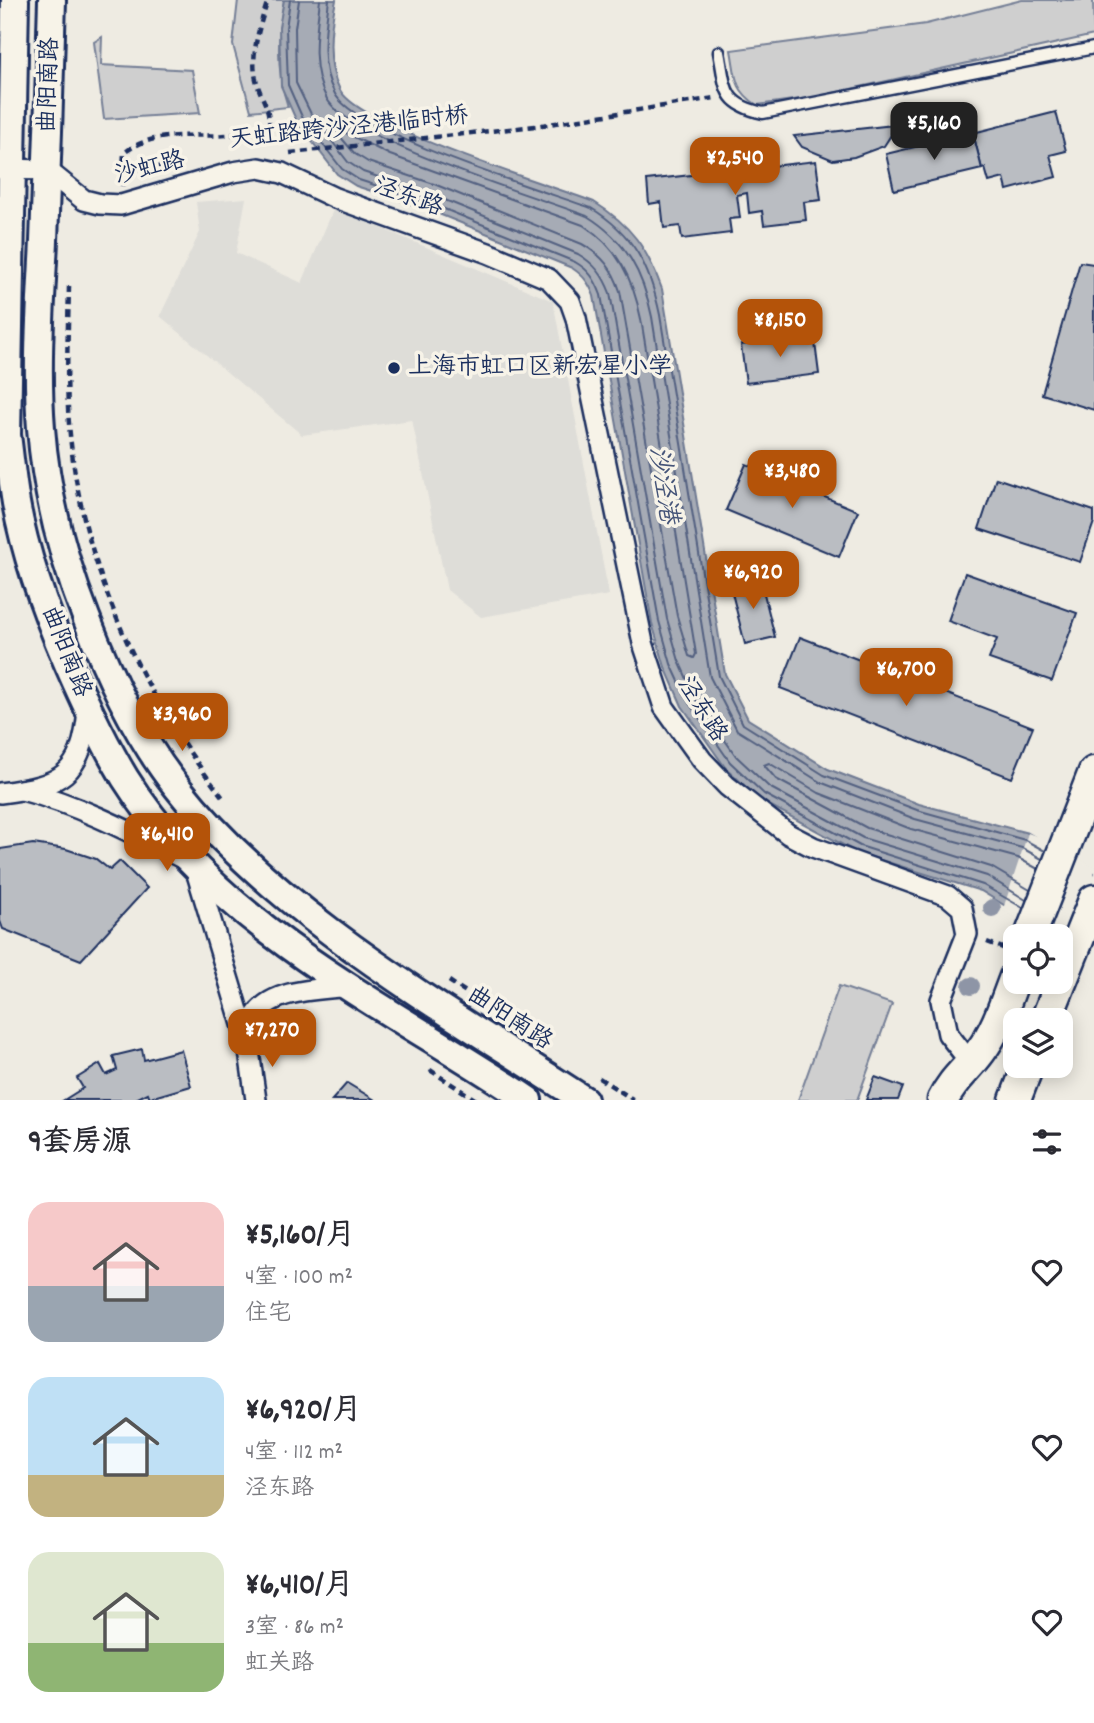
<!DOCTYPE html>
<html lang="zh">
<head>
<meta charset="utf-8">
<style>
  :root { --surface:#fff; --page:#f7f7f7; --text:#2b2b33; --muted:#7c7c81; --accent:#b45309 }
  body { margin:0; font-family:Dekko,"LXGW WenKai TC",sans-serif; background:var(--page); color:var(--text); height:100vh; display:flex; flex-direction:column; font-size:26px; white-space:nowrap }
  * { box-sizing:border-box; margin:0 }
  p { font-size:23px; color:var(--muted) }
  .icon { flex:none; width:38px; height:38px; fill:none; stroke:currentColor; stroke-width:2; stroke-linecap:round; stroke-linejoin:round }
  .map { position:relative; height:1100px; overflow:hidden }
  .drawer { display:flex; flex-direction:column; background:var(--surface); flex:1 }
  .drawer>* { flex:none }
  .controls { position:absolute; left:1003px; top:924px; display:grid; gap:14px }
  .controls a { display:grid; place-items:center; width:70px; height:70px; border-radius:14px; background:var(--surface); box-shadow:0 4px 18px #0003; font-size:35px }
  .price { position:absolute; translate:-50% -60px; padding:0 16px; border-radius:14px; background:var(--accent); color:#fff; font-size:23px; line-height:46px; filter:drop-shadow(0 2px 4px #0008) }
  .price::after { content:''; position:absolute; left:50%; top:42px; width:21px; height:16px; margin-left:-10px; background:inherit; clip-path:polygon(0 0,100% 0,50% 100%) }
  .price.selected { background:#222; color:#fff }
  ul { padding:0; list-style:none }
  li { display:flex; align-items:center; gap:21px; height:175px; padding:0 28px }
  li span { display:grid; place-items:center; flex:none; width:196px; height:140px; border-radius:21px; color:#555 }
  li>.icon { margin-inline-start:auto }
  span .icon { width:84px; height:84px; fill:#fffc; stroke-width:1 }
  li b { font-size:30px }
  h2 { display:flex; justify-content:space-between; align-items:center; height:84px; padding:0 28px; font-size:30px }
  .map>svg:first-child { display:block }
</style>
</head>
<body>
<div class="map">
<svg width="1094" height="1100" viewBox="0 0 1094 1100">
  <rect width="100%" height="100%" fill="#eeebe2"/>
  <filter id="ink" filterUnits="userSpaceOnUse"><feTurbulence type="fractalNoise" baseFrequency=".0143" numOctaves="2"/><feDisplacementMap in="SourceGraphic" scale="14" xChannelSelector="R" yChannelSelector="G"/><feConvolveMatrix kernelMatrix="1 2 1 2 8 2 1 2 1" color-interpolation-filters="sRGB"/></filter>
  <g filter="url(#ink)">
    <path fill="#deddd8" d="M246 198 236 253 302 283 334 208 553 301 609 595 481 617 447 590 412 420 302 435 160 316 200 232 196 202Z"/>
    <g fill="#cfcfcf" stroke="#757f96" stroke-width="2">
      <path d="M238 0H284C277 36 276 72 288 107L251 111 233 45Z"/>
      <path d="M1022 0H1093L1094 35 815 97 757 105C733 89 736 76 731 50L926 24Z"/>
      <path d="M102 37 101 65 192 70 200 113 104 119 94 42Z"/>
      <path d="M839 986 892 1004 857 1100H798Z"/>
    </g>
    <path fill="#a6abb5" stroke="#6e7992" stroke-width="2" d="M284 0H336C330 28 326 64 340 90 360 127 547 184 594 202 631 225 647 248 662 289L725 674 748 719 828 769 919 804 1028 833 1090 869 1094 873 1060 936 1043 929 981 891 858 853 760 800 725 767 682 706 665 667 652 623 594 296C589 283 584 276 572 268L424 208 356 186 337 174 297 122 281 86 279 27Z"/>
    <path fill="#eeebe2" d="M1028 833 1047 840 1094 868V989L1060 949V936H1046L1003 909Z"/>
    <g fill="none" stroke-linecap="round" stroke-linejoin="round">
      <g stroke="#536181" stroke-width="2">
        <path d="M290 0 286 28 288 85 303 119 342 169 359 180 427 202 575 262C589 270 595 279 601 295L659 621 671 664 689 703 730 762 764 794 860 846 983 885 1023 908"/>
        <path d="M299 0 295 28 296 83 311 114 348 162 363 172 430 194 578 254C595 264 603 275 610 293L667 619 679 661 696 699 736 756 769 787 863 838 987 876 1026 900"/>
        <path d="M320 0C316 33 310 69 327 99 352 142 535 196 587 216 626 240 643 273 652 317L710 677 737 730 820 782 915 819 1022 848 1042 859"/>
        <path d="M329 0C325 30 319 66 335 94 357 134 541 190 591 208 634 234 650 267 660 315L719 676 743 724 824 775 917 810 1025 840 1045 851"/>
        <path d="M340 130 390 155 583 225C618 247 633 279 641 319L696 654 694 658 689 656 677 616 620 291C613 269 602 255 582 244L434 184 368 162 355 154 339 135Z"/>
        <path d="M1030 890 991 867 867 828 776 779 764 765 769 763 819 793 911 829 1018 858 1038 869"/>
      </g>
    </g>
    <g fill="#babdc2" stroke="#1b2f5e" stroke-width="2">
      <path d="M1056 112 1066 151 1050 155 1056 177 1007 190 1004 178 989 182 985 168 982 169 973 133Z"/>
      <path d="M894 125 891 135 884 146 854 157 833 160 802 147 794 136Z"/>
      <path d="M973 133 982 169 894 190 886 154Z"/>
      <path d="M816 161 821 200 804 202 806 220 764 225 762 211 749 213 747 193 737 195 740 218 729 219 731 233 682 239 680 226 664 228 661 202 649 204 647 180Z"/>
      <path d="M1080 262 1094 264V410L1042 394Z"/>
      <path d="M814 335 819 374 746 383 741 345Z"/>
      <path d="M746 464 858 511 839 557 726 510Z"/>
      <path d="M996 478 1094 511V522L1080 562 979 529Z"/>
      <path d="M965 573 1077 613 1052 681 989 659 997 639 948 621Z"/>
      <path d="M760 578 775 637 745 644 730 585Z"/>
      <path d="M800 637 1033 727 1012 778 780 688Z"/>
      <path d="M33 844 66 849 96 859 110 870 120 861 147 888 81 960 3 929 0 921V849Z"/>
      <path d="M142 1049 144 1060 181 1050 191 1086 150 1098 148 1093 134 1100H64L83 1088 77 1078 100 1064 106 1075 117 1070 113 1056Z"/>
      <path d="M875 1077 903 1087 898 1100H866Z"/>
      <path d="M347 1083 375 1100H332Z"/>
    </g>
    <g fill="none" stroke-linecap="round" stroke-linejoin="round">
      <g stroke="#1b2f5e" stroke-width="15">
        <path id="service" d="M719 52C726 88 722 104 763 113L1094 48"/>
      </g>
      <g stroke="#1b2f5e" stroke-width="24">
        <g id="minor">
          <path d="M1 169 47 170 84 200 100 204 121 205 233 172 259 168 282 173 335 198 488 253 549 279 570 301 576 318 643 643 664 707 702 760 727 786 788 834 813 847 948 896 962 908 967 934 941 1000 948 1034 970 1062"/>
          <path d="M22 790C83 806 138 836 194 864L248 1044 256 1100"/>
          <path d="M0 793C61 785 82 777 88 710"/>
          <path d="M248 1043C250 1036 250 1027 253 1021 266 988 320 990 349 986"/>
        </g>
      </g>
      <g stroke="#1b2f5e" stroke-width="32">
        <g id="secondary">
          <path d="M15 0 7 435C10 457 12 480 16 503 26 558 46 613 68 664 85 703 103 742 125 778 162 837 215 890 270 932 351 994 443 1043 528 1100"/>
          <path d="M52 0C50 80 47 161 44 241 41 303 36 366 41 428 46 493 62 556 86 617 109 677 137 737 177 787 278 916 448 1011 584 1100"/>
        </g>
      </g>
      <g stroke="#1b2f5e" stroke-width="35">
        <g id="primary">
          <path d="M1030 936 1094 772"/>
          <path d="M1046 1020 1094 900"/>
          <path d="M943 1100C953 1079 967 1070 980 1052 997 1030 1005 1003 1015 977"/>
          <path d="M1015 1100 1028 1066"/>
        </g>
      </g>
      <g stroke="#1b2f5e" stroke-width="4.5" stroke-dasharray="7 5" stroke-linecap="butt">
        <path d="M290 153 536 126 715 98"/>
        <path d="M122 170 177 165"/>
        <path d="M122 186 124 153C165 121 224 148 269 125 270 108 261 98 257 83 249 56 260 25 268 0"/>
        <path d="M69 286C68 336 65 385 70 435 83 569 142 696 225 800"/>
        <path d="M987 942 1008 950"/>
        <path d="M449 981 506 1018"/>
        <path d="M430 1070 476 1100"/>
        <path d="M599 1078 634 1100"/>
      </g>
      <use href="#service" stroke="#f7f3e8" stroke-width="10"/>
      <use href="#minor" stroke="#f7f3e8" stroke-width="19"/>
      <use href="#secondary" stroke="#f7f3e8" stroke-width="26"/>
      <use href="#primary" stroke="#f7f3e8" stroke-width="30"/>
    </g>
    <g fill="#8e95a6">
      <circle cx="992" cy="908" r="9"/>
      <circle cx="971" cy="986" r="9"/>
    </g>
  </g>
  <circle fill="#1b2f5e" stroke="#f7f3e8" stroke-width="2.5" cx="394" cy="368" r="7"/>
  <g text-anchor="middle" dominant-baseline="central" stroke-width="7" stroke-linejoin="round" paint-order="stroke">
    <g font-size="24" fill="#1b2f5e" stroke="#f7f3e8">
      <text transform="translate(50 85) rotate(-88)">曲阳南路</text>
      <text transform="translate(349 129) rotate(-6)">天虹路跨沙泾港临时桥</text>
      <text transform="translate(150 169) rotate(-14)">沙虹路</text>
      <text transform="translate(408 198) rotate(20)">泾东路</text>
      <text transform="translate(65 652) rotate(68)">曲阳南路</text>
      <text transform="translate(701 710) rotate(58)">泾东路</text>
      <text transform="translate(509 1019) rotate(33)">曲阳南路</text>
    </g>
    <g font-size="24" fill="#1b2f5e" stroke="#f7f3e8" text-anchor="start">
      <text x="408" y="368">上海市虹口区新宏星小学</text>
    </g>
    <g font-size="26" font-style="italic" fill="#455478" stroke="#f7f3e8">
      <text transform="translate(662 485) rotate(81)">沙泾港</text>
    </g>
  </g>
</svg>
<div class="controls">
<a><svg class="icon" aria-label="locate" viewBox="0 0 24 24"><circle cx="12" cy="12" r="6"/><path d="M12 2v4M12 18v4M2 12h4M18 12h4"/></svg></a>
<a><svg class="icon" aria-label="layers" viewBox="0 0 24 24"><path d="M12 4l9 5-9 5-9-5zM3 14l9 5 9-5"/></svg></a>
</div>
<b class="price selected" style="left:934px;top:162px">¥5,160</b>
<b class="price" style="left:735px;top:197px">¥2,540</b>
<b class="price" style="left:780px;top:359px">¥8,150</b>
<b class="price" style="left:792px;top:510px">¥3,480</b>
<b class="price" style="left:753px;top:611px">¥6,920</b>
<b class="price" style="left:906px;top:708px">¥6,700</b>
<b class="price" style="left:182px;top:753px">¥3,960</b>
<b class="price" style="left:167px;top:873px">¥6,410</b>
<b class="price" style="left:272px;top:1069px">¥7,270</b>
</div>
<section class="drawer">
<h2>9套房源<svg class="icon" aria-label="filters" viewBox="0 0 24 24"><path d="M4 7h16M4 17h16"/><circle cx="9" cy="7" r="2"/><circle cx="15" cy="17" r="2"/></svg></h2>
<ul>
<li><span style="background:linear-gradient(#f6c9c9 60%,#9aa5b1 0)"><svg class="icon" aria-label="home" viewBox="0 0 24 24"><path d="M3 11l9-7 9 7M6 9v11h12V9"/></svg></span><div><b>¥5,160/月</b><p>4室 · 100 m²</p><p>住宅</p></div><svg class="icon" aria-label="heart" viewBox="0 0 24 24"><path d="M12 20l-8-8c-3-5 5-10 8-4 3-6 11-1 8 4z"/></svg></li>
<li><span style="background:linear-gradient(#bfe0f5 70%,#c2b280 0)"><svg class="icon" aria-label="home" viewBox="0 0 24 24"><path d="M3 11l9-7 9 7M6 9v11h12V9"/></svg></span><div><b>¥6,920/月</b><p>4室 · 112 m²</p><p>泾东路</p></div><svg class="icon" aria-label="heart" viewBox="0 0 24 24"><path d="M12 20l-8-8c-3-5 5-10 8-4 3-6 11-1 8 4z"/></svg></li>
<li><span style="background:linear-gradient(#dfe7d0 65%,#8fb573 0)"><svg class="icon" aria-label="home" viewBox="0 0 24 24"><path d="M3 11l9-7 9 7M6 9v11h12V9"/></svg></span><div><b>¥6,410/月</b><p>3室 · 86 m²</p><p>虹关路</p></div><svg class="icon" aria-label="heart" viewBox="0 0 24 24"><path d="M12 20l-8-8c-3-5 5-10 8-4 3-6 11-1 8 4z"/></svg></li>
</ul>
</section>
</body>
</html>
